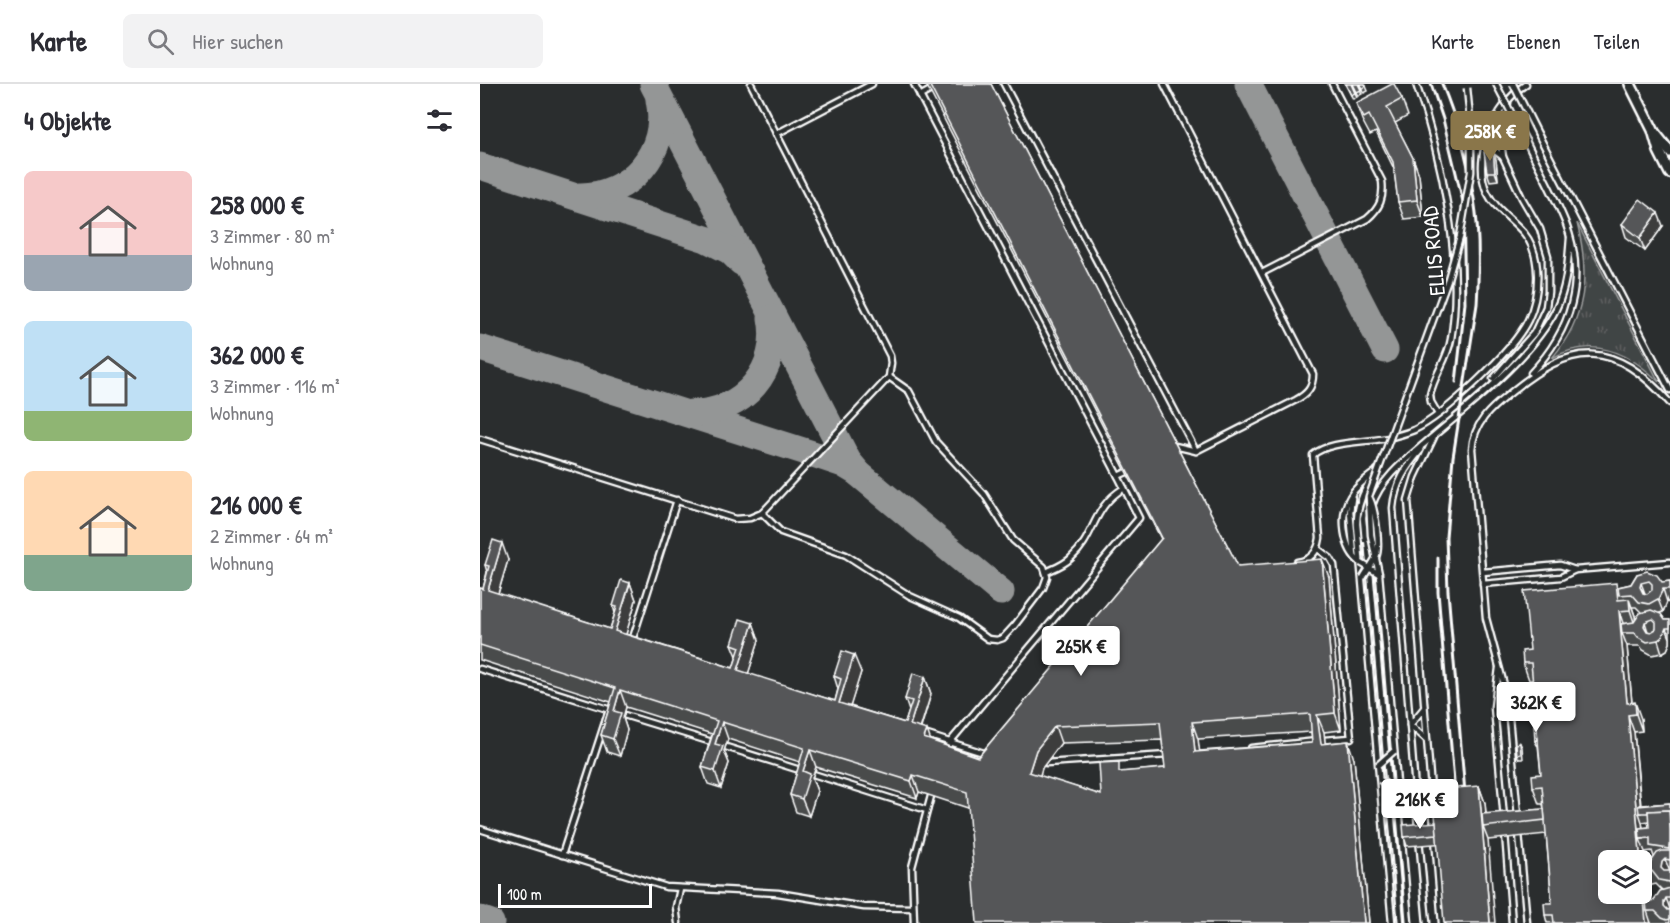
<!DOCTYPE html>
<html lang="de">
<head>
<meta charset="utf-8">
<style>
  :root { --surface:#fff; --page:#f2f2f3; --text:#2b2b33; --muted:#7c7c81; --line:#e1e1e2; --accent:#8a764a }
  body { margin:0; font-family:"Patrick Hand",sans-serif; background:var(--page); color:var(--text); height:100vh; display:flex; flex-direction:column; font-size:22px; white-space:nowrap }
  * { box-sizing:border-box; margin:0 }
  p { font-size:20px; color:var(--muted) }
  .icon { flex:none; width:33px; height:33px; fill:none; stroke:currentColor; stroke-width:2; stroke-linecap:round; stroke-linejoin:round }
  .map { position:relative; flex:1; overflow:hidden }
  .details { display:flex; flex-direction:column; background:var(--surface); width:480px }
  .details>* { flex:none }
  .buttons { position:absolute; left:1118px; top:766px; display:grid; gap:12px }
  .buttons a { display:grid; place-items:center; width:54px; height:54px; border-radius:9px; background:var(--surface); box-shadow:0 3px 15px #0003; font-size:30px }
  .scale { position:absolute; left:18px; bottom:15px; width:154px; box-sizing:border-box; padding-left:6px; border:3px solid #fff; border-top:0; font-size:16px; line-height:21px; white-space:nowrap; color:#fff; -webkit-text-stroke:4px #2a2d2e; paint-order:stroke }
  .price { position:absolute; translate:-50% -51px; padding:0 14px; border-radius:6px; background:#fff; color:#222; font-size:20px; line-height:39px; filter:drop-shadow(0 2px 3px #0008) }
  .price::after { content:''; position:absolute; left:50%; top:36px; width:18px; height:14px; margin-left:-9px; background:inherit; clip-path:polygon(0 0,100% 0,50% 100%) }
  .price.active { background:var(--accent); color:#fff }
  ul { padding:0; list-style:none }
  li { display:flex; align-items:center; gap:18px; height:150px; padding:0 24px }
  li span { display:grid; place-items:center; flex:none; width:168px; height:120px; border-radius:9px; color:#555 }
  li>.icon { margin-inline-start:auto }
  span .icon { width:72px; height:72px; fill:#fffc; stroke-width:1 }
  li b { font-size:26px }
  h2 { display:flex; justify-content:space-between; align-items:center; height:72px; padding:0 24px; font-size:26px }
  header { display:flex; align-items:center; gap:36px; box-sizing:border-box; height:84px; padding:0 30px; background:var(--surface); border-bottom:2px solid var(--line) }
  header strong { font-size:28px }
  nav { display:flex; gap:33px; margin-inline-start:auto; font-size:21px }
  .search { width:420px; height:54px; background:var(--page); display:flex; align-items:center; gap:15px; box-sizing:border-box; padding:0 21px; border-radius:9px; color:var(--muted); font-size:22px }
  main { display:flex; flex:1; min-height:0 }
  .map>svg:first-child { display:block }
</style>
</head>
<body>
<header>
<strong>Karte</strong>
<div class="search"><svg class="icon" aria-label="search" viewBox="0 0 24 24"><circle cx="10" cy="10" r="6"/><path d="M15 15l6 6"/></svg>Hier suchen</div>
<nav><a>Karte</a><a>Ebenen</a><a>Teilen</a></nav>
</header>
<main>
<section class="details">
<h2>4 Objekte<svg class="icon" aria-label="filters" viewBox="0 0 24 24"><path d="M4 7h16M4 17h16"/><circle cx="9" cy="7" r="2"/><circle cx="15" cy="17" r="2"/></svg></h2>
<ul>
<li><span style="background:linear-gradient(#f6c9c9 70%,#9aa5b1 0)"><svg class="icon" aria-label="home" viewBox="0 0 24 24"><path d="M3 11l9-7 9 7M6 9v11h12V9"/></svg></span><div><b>258 000 €</b><p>3 Zimmer · 80 m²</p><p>Wohnung</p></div></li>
<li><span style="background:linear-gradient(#bfe0f5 75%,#8fb573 0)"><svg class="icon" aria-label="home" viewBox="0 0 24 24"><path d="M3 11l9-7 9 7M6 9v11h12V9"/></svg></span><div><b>362 000 €</b><p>3 Zimmer · 116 m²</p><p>Wohnung</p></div></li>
<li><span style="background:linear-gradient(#ffd9b3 70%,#7fa58c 0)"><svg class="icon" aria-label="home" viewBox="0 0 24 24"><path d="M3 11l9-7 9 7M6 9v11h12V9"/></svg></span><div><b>216 000 €</b><p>2 Zimmer · 64 m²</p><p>Wohnung</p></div></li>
</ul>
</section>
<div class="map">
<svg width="1190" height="839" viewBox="0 0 1190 839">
  <defs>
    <pattern id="grass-tufts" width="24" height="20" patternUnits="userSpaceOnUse" patternTransform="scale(1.5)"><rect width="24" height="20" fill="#414445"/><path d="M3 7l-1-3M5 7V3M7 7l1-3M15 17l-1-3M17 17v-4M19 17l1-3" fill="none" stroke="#5e6061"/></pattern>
  </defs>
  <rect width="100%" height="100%" fill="#2a2d2e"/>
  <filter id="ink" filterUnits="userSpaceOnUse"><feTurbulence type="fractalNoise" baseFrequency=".0167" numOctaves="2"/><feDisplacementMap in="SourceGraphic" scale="12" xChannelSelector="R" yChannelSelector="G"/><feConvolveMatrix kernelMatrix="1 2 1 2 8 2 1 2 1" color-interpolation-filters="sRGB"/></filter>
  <g filter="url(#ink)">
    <path fill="url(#grass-tufts)" stroke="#a0a2a2" stroke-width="1.5" d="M1097 139 1179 298C1148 267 1113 252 1072 274 1107 233 1110 190 1097 139Z"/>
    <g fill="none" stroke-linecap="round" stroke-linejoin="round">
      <g stroke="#949696" stroke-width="27">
        <path d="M173 0 368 377 379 390 521 508"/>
        <path d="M768 0 905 266"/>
        <path d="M0 82 226 155 250 167 261 178"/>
        <path d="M99 112C150 113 190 67 179 16"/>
        <path d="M0 264 336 371 363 380 378 389"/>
        <path d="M211 329C263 330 301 285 291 234"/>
        <path d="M0 835 11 839"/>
      </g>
      <g stroke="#fff" stroke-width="9">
        <g id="service">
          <path d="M434 0 638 392"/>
          <path d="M524 0 716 367"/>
          <path d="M684 0 833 290C833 304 827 310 816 316L716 367 695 362"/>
          <path d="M936 0C962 73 984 178 971 255 968 275 954 291 950 311L951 318 958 330"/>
          <path d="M440 12 449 7"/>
          <path d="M296 50 392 0"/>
          <path d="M1058 50 1190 306"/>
          <path d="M1010 54 1013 65 1023 73"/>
          <path d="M1046 57C1059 84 1075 112 1086 140 1107 196 1091 247 1051 289"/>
          <path d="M782 189 887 135C900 124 904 114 902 97L852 0"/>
          <path d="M1013 295 1054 249 1066 223 1068 208V172L1060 145 1042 114 1023 73 1020 52 1028 19"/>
          <path d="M954 353 935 393 928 416 954 743"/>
          <path d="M0 355 255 435 270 434 282 429 409 293 411 279 410 272 271 0"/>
          <path d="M897 386C885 404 877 418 877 440L912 839"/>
          <path d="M872 414 870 428 874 471"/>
          <path d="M892 422C900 396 924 377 944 360 986 324 1052 274 1076 225 1087 203 1088 178 1090 154"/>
          <path d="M282 429 301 448 366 471 430 512 479 534 508 555 517 556 523 554 535 541 563 504 567 493 564 483 533 456 504 410 456 358 429 307 409 293"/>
          <path d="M889 433 887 454 921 839"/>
          <path d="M885 456 883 434 889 412"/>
          <path d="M838 465 850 474 854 481 871 654 844 656"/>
          <path d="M817 478C831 476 838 468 840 454L833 371C849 356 890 359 912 353 919 351 927 349 934 346 965 331 1033 267 1048 236 1060 211 1062 171 1044 149 1032 135 1015 125 1007 108 991 73 1016 20 1046 0"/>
          <path d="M881 479C863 466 859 432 870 413 875 403 885 396 894 389"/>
          <path d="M566 488C575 484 584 481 591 474 616 452 611 424 644 404"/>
          <path d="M1003 488 1080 481 1095 486"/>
          <path d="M899 490 929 839"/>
          <path d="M1003 500 1081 493 1095 486 1190 478"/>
          <path d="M152 557 197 416"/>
          <path d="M1019 584 1014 623 1024 734"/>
          <path d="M0 585 131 626"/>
          <path d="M944 624 930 641 947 656"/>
          <path d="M144 631 235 659"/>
          <path d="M444 650 507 670"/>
          <path d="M246 663 323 687"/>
          <path d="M771 664 837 657"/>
          <path d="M466 667 470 658 659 434 638 392 647 388"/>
          <path d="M566 679 688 671"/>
          <path d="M333 690 447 726"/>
          <path d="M1038 732 1027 612 1006 534 992 365C994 339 1010 325 1029 310 1092 257 1134 255 1190 319"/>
          <path d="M938 744 913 424C915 400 926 383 941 366"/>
          <path d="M0 745 186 803 298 809 384 823 433 824"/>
          <path d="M1025 749 1032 839"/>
          <path d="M1039 749 1047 839"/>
          <path d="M955 754 962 839"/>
          <path d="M939 755 947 839"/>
          <path d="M82 771 129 626"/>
          <path d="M198 839 196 823 200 805"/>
          <path d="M434 839 432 783 451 712"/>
        </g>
      </g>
      <g stroke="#fff" stroke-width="14">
        <g id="minor">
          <path d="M1150 0 1173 46 1179 67 1190 89"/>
          <path d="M1174 48 1190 68"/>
        </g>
      </g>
      <use href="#service" stroke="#2a2d2e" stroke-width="4.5"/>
      <use href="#minor" stroke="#2a2d2e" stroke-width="9"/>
      <g stroke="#fff" stroke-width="3">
        <path d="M951 0 963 35 983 118 985 219 976 298"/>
        <path d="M962 0C977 36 988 76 994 115 1000 149 999 186 997 220L973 373 966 453 968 507 986 721"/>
        <path d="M958 474V508L976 722"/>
      </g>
      <g stroke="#fff" stroke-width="9" stroke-linecap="butt">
        <g id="service-bridge">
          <path d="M1016 0 1046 57"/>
          <path d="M1033 0 1058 50"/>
          <path d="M881 479 899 490"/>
          <path d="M899 490 891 451 889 412 968 195 980 153 991 88V45L987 4"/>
          <path d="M883 494C887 487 892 481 896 473 901 462 895 426 890 415"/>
          <path d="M898 681 914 667"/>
          <path d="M900 696 919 709"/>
        </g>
      </g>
      <use href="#service-bridge" stroke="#2a2d2e" stroke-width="4.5"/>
    </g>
    <g fill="#494b4c" stroke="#fff" stroke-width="1.5" fill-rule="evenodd">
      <path d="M446 0H511L758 482 849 493 861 646 844 648 845 660 874 675 889 839 488 724 439 708 437 714 336 683 332 694 337 707 329 732 316 728 310 711 320 678 248 655 244 667 249 679 241 704 228 700 222 683 232 650 146 623 143 634 147 646 140 672 127 668 121 651 131 618 0 576V504L3 505 7 488 5 481 28 476 18 510 130 545 135 529 133 522 150 499 156 516 146 550 253 584 257 572 252 560 273 539 279 556 268 590 355 617 358 605 354 592 381 588 370 622 425 639 429 627 425 615 445 593 451 610 441 644 450 656 498 673 681 455ZM831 648 832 659 719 667 718 655ZM682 656 685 684 642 688 621 711 560 692 562 684 581 659Z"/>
      <path d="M865 0H871L877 13 873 15Z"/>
      <path d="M872 0H878L882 10 878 12Z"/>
      <path d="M879 0H885L888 7 884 9Z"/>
      <path d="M922 15 928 32 915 39 933 74 939 91 943 133 924 135 918 118 914 85 896 48 890 51 882 36 876 19Z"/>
      <path d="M1013 67 1016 76 1018 96 1010 97 1007 88Z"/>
      <path d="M1142 140 1183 142 1165 167 1146 153Z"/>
      <path d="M1157 490 1182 498 1190 497V518H1187L1183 528 1180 529 1185 536H1190V559L1187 566 1182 569 1172 571 1163 566 1160 562H1147L1152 619 1161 635 1162 647 1154 648 1161 721 1190 719V839H1067L1065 831 1072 819 1066 750 1008 756 927 762 924 753 956 738 999 702 1005 719 1006 730 1064 725 1063 720H1059L1053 703 1061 690 1058 661H1057L1055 657 1056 641 1052 596H1049L1043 579 1050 566 1138 503 1151 500ZM1152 523H1156L1161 528 1156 536 1155 532ZM1168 737 1169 743 1163 744 1162 738ZM1172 767 1174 773 1171 778 1166 779 1165 768ZM1176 800 1182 806 1174 816 1169 817 1168 802Z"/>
      <path d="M1040 659 1042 663 1043 675H1039L1037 671Z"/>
    </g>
    <g fill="#3c3d3e" stroke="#fff" stroke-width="1.5">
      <path d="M1013 67 1016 76 1018 96 1015 88Z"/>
      <path d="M933 74 939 91 943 133 937 116Z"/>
      <path d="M1178 129 1183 142 1165 167 1160 154Z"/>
      <path d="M22 459 28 476 14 523 8 506Z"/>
      <path d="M842 475 849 493 861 646 855 629Z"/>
      <path d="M150 499 156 516 142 564 135 547Z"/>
      <path d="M1161 499 1166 512 1160 503Z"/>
      <path d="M1183 505 1187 518 1183 528 1178 515Z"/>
      <path d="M1149 515 1155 532 1156 544 1150 526Z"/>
      <path d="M1139 527 1145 545 1142 549 1147 562 1153 631 1147 619Z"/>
      <path d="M1165 538 1169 551 1164 542Z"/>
      <path d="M273 539 279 556 264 603 258 586Z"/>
      <path d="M1186 544 1190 554V559L1187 566 1182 569 1178 556Z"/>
      <path d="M374 571 381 588 366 636 359 619Z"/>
      <path d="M445 593 451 610 436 658 430 641Z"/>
      <path d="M140 606 146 623 143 634 147 646 140 672 133 655 134 627Z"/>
      <path d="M1155 618 1161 635 1162 647 1156 630Z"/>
      <path d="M837 631 844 648 847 677 841 660Z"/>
      <path d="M1148 631 1154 648 1161 729H1159L1162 738 1164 755H1160L1165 768 1167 788 1163 789 1168 802 1170 827H1167L1171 839H1166Z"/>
      <path d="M242 638 248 655 244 667 249 679 241 704 235 687V660Z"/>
      <path d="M712 638 718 655 722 685 715 668Z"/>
      <path d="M575 642 581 659 562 684 556 705 549 688 556 666Z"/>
      <path d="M447 646 453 663 444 654Z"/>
      <path d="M868 657 874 675 889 839H884Z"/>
      <path d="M330 666 336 683 332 694 337 707 329 732 322 715 323 687Z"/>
      <path d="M433 691 439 708 437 714 431 697Z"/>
      <path d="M999 702 1005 719 1007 742 1003 743 1008 756 1015 839H1010Z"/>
      <path d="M1185 775 1190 788 1186 797 1181 784 1182 778Z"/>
      <path d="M1186 814 1190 825 1188 835 1184 822V818Z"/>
    </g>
    <g fill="#555758" stroke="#fff" stroke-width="1.5" fill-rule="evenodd">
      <path d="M449 0H511L758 482 842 475 855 629 837 631 841 660 868 657 884 839H497L487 708 433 691 431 697 330 666 323 687 330 690 322 715 310 711 324 664 242 638 235 660 243 662 235 687 222 683 237 637 140 606 134 627 141 629 133 655 121 651 135 604 0 561V504L3 505 9 482 5 481 13 456 22 459 8 506 130 545 137 523 133 522 141 496 150 499 135 547 253 584 260 563 252 560 260 535 273 539 258 586 355 617 361 595 354 592 362 567 374 571 359 619 425 639 432 617 425 615 433 589 445 593 430 641 447 646 444 654 498 673 682 454ZM830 630 832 659 715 668 712 638ZM680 638 685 684 639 688V678L619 679 621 711 549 688 556 666 575 642Z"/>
      <path d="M866 0H871L875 9 871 11Z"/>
      <path d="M873 0H878L881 6 877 8Z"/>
      <path d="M880 0H885L886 2 882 5Z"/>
      <path d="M912 0H914L922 15 907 23 933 74 937 116 918 118 913 78 889 31 884 34 876 19Z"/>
      <path d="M1013 67 1015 88H1007L1004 68Z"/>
      <path d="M1160 115 1178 129 1160 154 1142 140Z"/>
      <path d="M1167 487 1177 491 1182 498 1190 497V505H1183L1178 515 1169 520 1159 518 1152 510 1139 511 1138 503 1151 500 1157 490ZM1169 497 1172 500V506L1167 510 1163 509 1160 503 1161 499Z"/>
      <path d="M1136 499 1138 516 1149 515 1150 526 1139 527 1147 619 1155 618 1156 630 1148 631 1166 839H1074L1073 831H1065L1064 819H1072L1062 702 1053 703 1052 691 1061 690 1051 579H1043L1042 567 1050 566 1044 507ZM1128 777H1161V810H1128Z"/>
      <path d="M1171 526 1181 530 1185 536H1190V544H1186L1182 553 1178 556 1167 558 1158 553 1155 549H1142L1141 540 1154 538 1160 529ZM1173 535 1176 538V545L1171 548 1167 547 1164 542 1165 538Z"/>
      <path d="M1054 641H1056L1058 656 1055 657Z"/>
      <path d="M1040 659 1041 670 1037 671 1036 660Z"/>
      <path d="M999 702 1010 839H964L953 706Z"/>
      <path d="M1190 719V726L1168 727V729H1159L1158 722Z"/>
      <path d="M1064 725 1065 736 1003 743 1002 730Z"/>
      <path d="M1189 726 1190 746V761H1189V765L1170 762V754L1160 755 1159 744 1169 743 1168 727Z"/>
      <path d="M956 738 957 750 924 753 923 741Z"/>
      <path d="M1182 767H1190V776L1185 775 1182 778 1181 784 1184 787H1190V798L1179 796 1172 787 1163 789 1162 780 1171 778 1177 769Z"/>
      <path d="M1190 804V814H1186L1184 818V822L1188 826 1190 825V835L1187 836 1182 834 1175 827H1167L1166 818 1174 816 1180 807Z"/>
    </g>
  </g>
  <g text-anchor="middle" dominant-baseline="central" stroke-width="5" stroke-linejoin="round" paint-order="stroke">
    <g font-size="22" fill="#fff" stroke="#2a2d2e">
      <text transform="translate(953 167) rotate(-95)">ELLIS ROAD</text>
    </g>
  </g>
</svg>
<div class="buttons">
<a><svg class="icon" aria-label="layers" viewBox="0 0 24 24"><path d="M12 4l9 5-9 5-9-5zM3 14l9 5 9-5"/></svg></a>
</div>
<div class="scale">100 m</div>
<b class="price active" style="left:1010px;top:78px">258K €</b>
<b class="price" style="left:601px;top:593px">265K €</b>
<b class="price" style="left:1056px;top:649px">362K €</b>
<b class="price" style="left:940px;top:746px">216K €</b>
</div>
</main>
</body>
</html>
